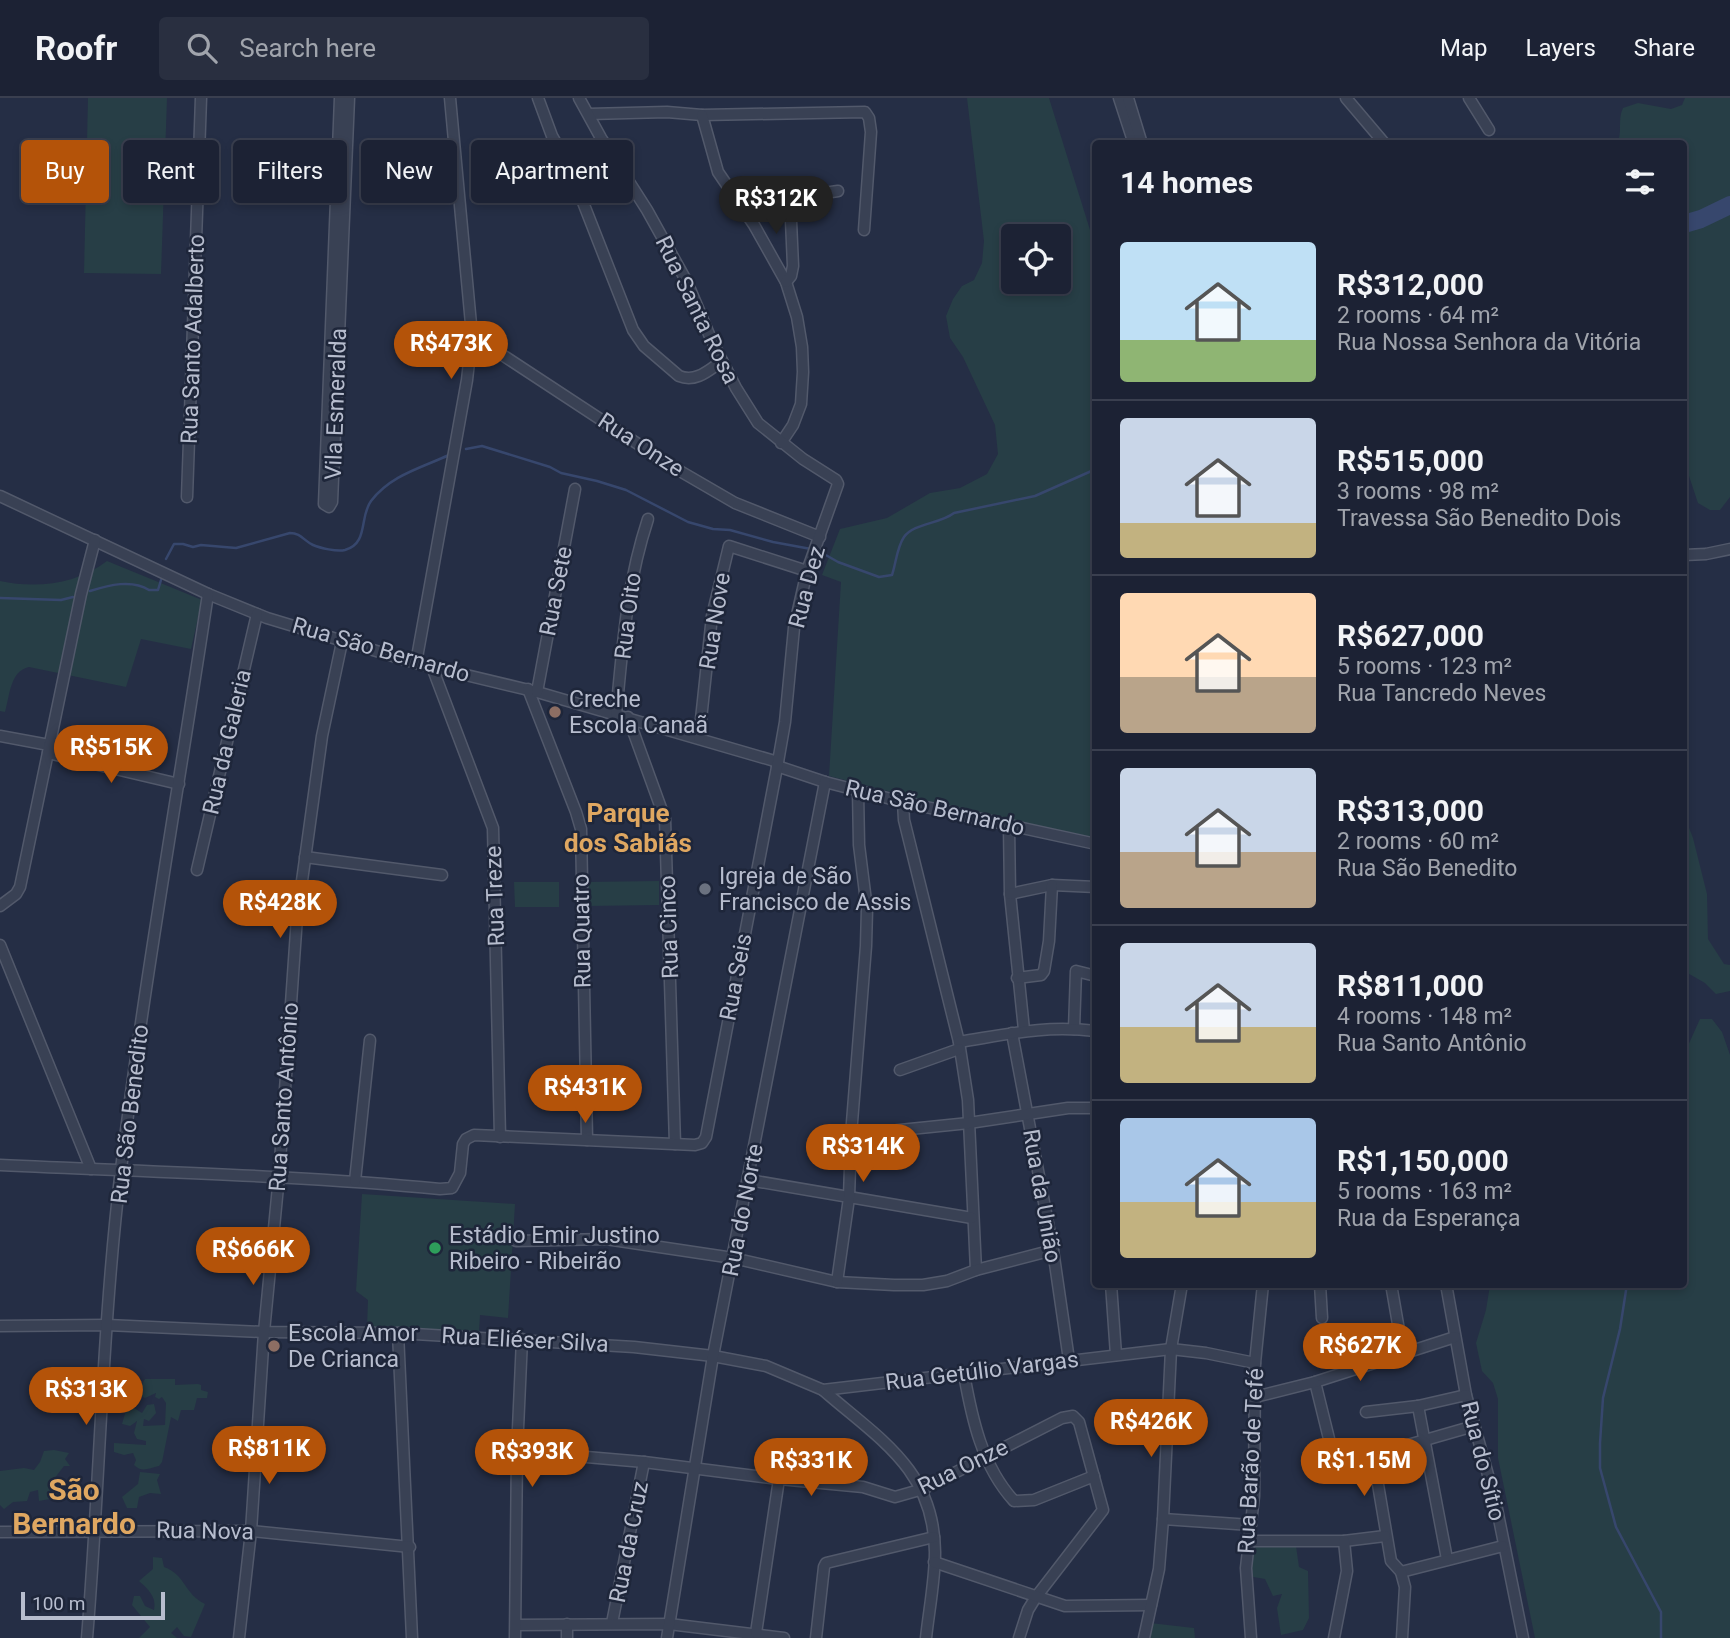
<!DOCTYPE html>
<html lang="en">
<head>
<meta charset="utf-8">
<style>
  :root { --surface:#1c2234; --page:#292f40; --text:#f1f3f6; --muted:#a0a4ac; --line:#3a3f4f; --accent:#b45309 }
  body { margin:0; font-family:Roboto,sans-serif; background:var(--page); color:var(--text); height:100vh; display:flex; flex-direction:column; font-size:26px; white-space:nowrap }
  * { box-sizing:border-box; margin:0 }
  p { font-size:23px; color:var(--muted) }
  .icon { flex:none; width:38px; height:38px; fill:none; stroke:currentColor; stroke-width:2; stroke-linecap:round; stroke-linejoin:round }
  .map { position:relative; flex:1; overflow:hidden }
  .drawer { position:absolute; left:1092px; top:42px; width:595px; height:1148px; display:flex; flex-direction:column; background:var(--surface); border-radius:7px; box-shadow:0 4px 10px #0003,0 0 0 2px var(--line) }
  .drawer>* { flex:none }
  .guide { position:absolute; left:21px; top:42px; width:665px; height:63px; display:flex; gap:14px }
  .fabs { position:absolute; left:1001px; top:126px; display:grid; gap:14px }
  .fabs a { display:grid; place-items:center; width:70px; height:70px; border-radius:7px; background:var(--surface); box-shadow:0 4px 10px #0003,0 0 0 2px var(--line); font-size:35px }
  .scale { position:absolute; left:21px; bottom:18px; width:144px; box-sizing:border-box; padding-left:7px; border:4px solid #b7bdce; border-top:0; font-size:19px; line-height:24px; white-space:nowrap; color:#b7bdce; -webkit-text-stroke:5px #1e263a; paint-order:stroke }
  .price { position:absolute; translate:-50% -60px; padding:0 16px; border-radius:24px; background:var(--accent); color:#fff; font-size:23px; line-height:46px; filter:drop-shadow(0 2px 4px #0008) }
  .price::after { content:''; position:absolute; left:50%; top:42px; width:21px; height:16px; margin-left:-10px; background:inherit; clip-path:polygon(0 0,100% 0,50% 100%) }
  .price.selected { background:#222; color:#fff }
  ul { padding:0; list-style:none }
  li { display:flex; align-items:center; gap:21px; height:175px; padding:0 28px }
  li+li { border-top:2px solid var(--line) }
  li span { display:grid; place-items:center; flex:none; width:196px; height:140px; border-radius:7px; color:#555 }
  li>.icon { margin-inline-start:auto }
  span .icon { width:84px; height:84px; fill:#fffc; stroke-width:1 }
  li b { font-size:30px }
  h2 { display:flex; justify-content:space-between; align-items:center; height:84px; padding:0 28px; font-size:30px }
  .tag { padding:0 24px; border-radius:7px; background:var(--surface); box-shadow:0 4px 10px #0003,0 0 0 2px var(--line); font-size:24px; line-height:63px }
  .tag.selected { background:var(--accent); color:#fff }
  header { display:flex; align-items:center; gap:42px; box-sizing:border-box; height:98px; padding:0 35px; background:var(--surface); border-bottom:2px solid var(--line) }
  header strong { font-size:33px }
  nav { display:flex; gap:38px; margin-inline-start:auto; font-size:24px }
  .search { width:490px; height:63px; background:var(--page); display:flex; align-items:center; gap:18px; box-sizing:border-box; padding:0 24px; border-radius:7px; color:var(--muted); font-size:26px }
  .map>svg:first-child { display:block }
</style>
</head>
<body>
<header>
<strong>Roofr</strong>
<div class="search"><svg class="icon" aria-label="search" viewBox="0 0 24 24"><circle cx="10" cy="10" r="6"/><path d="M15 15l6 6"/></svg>Search here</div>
<nav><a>Map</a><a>Layers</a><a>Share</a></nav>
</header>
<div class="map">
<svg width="1730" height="1540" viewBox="0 0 1730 1540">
  <rect width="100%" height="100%" fill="#252e45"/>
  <g fill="#273e46" fill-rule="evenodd">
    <path d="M88 0H167L161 176 84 175Z"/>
    <path d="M967 0H1049L1095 148V746L829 678 841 484 822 477 840 431 887 420 930 395 960 390 987 376 998 356 995 327 963 259 950 240 946 218 953 201 962 188 974 182 982 165 984 143ZM1013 138H1059V184H1013Z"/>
    <path d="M1685 0H1730V399L1720 412H1710L1698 405 1689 378H1684V46L1617 45C1623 35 1617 22 1623 10L1638 5 1671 11 1682 7Z"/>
    <path d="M107 463 202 502 191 551 141 541 126 589 29 569C10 573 10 597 5 614L0 613V483C37 491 77 486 107 463Z"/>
    <path d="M1684 717 1693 740 1707 796 1708 841 1724 866 1730 867V893L1716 896 1705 885 1684 873Z"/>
    <path d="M659 783V807L587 808V784Z"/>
    <path d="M514 784H559V809H515Z"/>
    <path d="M1700 921H1712L1722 934 1730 957V1540H1535L1498 1360V1301L1493 1285 1482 1273 1476 1245 1486 1212 1490 1187 1684 1186V953L1686 952Z"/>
    <path d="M362 1096 515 1106 508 1220 480 1217 479 1234 367 1230 368 1202 356 1193Z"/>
    <path d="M145 1281H175V1287L198 1286 201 1287V1292L208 1294 207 1300H197L194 1312H181L178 1323 171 1319 162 1364 159 1368C149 1370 142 1375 134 1367L136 1362 133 1355 124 1357 114 1354V1345L146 1347V1343L137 1341 134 1335 137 1323 130 1328 122 1326 126 1312 130 1313 134 1310 142 1315 147 1307 154 1306 156 1315 149 1323 144 1321 143 1328 165 1327 166 1305 162 1299 159 1301 155 1299 156 1295 145 1300 141 1298 143 1294 139 1291Z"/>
    <path d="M54 1352 69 1355 65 1361 70 1368H64L50 1386 65 1389 66 1398 39 1403 38 1392 30 1394 27 1403 13 1404 4 1411 0 1407V1373L24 1370 34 1372 40 1364 44 1353Z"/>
    <path d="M140 1374 160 1376 157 1382 161 1396 150 1395 139 1399 137 1410H127L122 1399 138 1386Z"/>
    <path d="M1251 1447 1296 1448 1299 1469 1308 1473 1309 1520 1303 1532 1281 1537 1277 1510 1282 1496 1273 1498 1265 1481 1248 1478Z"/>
    <path d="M153 1459 162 1460 164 1469C186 1477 184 1496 205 1506L191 1539 184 1538 177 1529 171 1535 177 1540H139L150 1529 132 1507 134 1498H140L145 1508 154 1512C157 1499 148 1491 139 1483L153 1471Z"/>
    <path d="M1150 1525 1194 1530 1195 1540H1147Z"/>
  </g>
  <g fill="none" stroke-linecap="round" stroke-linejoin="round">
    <g stroke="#37476d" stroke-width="2.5">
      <path d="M466 351 482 348 550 369 561 375 597 383 626 392 688 424 713 431 730 432 773 444 811 451"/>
      <path d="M817 452 838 464 879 479 892 477C896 465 897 449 904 439 914 425 940 426 954 415L1035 398 1096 371"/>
      <path d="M166 461 174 446H183L193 449 201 447 236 450 290 435C301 435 304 443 313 447 320 450 337 454 345 452 369 445 359 419 371 403 391 377 421 370 449 357"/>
      <path d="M90 493C109 487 132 481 149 492H158L161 482"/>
      <path d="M0 500 61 502 73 499"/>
      <path d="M1627 1186 1620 1231 1603 1300 1600 1345V1370L1616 1429 1661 1514V1540"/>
    </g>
    <path stroke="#37476d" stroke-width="18" d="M1684 126 1701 121 1730 107"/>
    <g stroke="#52596b" stroke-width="13">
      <g id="minor">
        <path d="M340 0 324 406 329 409 332 404 349 0"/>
        <path d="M538 0 552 38 568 66 633 232 644 248 679 278C696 285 709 272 722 263"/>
        <path d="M1119 0 1134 46"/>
        <path d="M1128 0 1142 46"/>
        <path d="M1346 0 1385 46"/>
        <path d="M1469 0 1489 32"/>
        <path d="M589 16 667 14 702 17 865 14 869 20 871 34 864 132"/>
        <path d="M702 17 718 74 754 127 786 184 797 219 802 249 803 274 801 306 793 327 781 345"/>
        <path d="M735 100H790L838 93"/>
        <path d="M786 184 791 178 793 168 790 100"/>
        <path d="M472 237 673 369 735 405 820 439"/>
        <path d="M0 398 208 496 267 520 416 565 537 594 778 664"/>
        <path d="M187 399 201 0"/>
        <path d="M1684 457 1706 456 1730 451"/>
        <path d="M416 565 467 282 472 237 450 0"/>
        <path d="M432 569 493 730 500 1039"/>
        <path d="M528 591 576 714 581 731 587 1042"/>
        <path d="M537 594 575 391"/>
        <path d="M616 616C623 547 626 488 648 421"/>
        <path d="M628 619 665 721 675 1046"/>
        <path d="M0 638 49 647"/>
        <path d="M699 640 712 518 729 448 807 473"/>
        <path d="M48 655 179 686"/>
        <path d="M777 668 825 684 903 704 1096 746"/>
        <path d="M903 704 904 722 959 944 968 1002 976 1172"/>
        <path d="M1009 728 1010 796 1024 932"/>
        <path d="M305 759 442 777"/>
        <path d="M197 772 257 516"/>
        <path d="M1010 796 1052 787 1096 789"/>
        <path d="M0 808 16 796 20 789 81 496 95 442"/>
        <path d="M0 847 91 1071"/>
        <path d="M1017 880 1041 877 1044 873 1049 843 1052 787"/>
        <path d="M1074 931 1076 873 1096 878"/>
        <path d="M1012 935 1053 1152 1069 1262"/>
        <path d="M959 944C1009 936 1044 927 1096 933"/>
        <path d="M900 972 959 951"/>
        <path d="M851 1037 969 1025 1068 1010H1096"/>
        <path d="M0 1067C147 1074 294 1077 440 1091L452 1090 460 1075 463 1046 466 1041 474 1037 695 1047 702 1045 706 1039 778 664 785 624 794 530 807 473 838 386 836 382 803 361 758 325 736 290 711 241 687 184 647 112 601 40 579 0"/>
        <path d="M749 1082 972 1120"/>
        <path d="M355 1083 370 942"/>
        <path d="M516 1143 606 1141 733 1160 837 1184 894 1187H923L947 1183 976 1172 1053 1152"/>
        <path d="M837 1184 849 1100 851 1037 866 848 867 811 859 747 858 693"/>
        <path d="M1111 1186 1116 1257"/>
        <path d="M1320 1186 1322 1220"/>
        <path d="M1391 1186 1403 1255"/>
        <path d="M1446 1186 1466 1297 1496 1406 1523 1540"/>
        <path d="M0 1228 107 1227 264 1234 398 1235 634 1249 713 1258 766 1268 823 1292 1171 1251 1206 1255 1255 1265"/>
        <path d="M398 1235 412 1540"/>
        <path d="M964 1276C972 1321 982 1368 1014 1403L1034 1402 1094 1378"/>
        <path d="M1315 1284 1333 1357 1337 1364 1373 1357 1474 1328"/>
        <path d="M823 1292C879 1341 934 1371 935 1454 935 1482 929 1512 926 1540"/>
        <path d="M1255 1299 1315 1284 1455 1239"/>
        <path d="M1418 1308 1447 1461"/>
        <path d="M1366 1314 1418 1308 1466 1297"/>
        <path d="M517 1353 644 1364 779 1381 863 1389 895 1399 923 1391 1062 1320 1073 1318 1079 1324 1103 1412 1036 1499 1028 1512 1019 1540"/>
        <path d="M1373 1357 1391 1463 1401 1474 1503 1448"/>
        <path d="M1163 1421 1251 1427"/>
        <path d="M0 1434 251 1433 410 1449"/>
        <path d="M1249 1443H1344L1385 1438"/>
        <path d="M934 1464 1065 1508 1151 1507"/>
        <path d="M1401 1474 1405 1489 1402 1540"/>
        <path d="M612 1525 644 1364"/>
        <path d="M567 1526V1540"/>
        <path d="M516 1527 669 1526 784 1540"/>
        <path d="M756 1535 779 1381"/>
        <path d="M87 1540C100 1384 102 1227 121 1071 145 879 179 688 208 496"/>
        <path d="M239 1540 251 1433 264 1234 279 1078 297 819 322 638 342 544"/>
        <path d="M515 1540 517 1353 522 1241"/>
        <path d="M667 1540 713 1258 825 684"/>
        <path d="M816 1540 824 1469 826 1465 934 1439"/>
        <path d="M1144 1540 1159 1471 1163 1421 1171 1251 1182 1186"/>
        <path d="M1251 1540 1246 1470 1254 1398 1255 1265 1263 1186"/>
        <path d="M1334 1540 1347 1473 1344 1443"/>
      </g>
    </g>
    <use href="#minor" stroke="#394154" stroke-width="10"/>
  </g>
  <g fill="#8d6e63" stroke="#1e263a" stroke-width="2.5">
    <circle cx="555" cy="614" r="7"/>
    <circle cx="274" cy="1248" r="7"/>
  </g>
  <circle fill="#6b7280" stroke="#1e263a" stroke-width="2.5" cx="705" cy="791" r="7"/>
  <circle fill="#2e9e5b" stroke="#1e263a" stroke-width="2.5" cx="435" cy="1150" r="7"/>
  <g text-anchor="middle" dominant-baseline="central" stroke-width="5" stroke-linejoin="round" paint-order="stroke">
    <g font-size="23" fill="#b7bdce" stroke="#1e263a">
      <text transform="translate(697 212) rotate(64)">Rua Santa Rosa</text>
      <text transform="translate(193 241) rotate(-88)">Rua Santo Adalberto</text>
      <text transform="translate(336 306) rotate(-88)">Vila Esmeralda</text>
      <text transform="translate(641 347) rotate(33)">Rua Onze</text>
      <text transform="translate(807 489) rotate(-75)">Rua Dez</text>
      <text transform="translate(556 493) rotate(-79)">Rua Sete</text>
      <text transform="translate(628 518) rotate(-83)">Rua Oito</text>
      <text transform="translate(715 523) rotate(-81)">Rua Nove</text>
      <text transform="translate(381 552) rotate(16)">Rua São Bernardo</text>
      <text transform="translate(227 644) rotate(-77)">Rua da Galeria</text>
      <text transform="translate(935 710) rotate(13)">Rua São Bernardo</text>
      <text transform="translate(495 798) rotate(-92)">Rua Treze</text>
      <text transform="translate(669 829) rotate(-92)">Rua Cinco</text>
      <text transform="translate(582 833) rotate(-91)">Rua Quatro</text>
      <text transform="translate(736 879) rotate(-79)">Rua Seis</text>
      <text transform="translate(284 999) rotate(-86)">Rua Santo Antônio</text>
      <text transform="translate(130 1016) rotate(-83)">Rua São Benedito</text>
      <text transform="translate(1042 1098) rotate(80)">Rua da União</text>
      <text transform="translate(743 1112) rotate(-79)">Rua do Norte</text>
      <text transform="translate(525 1242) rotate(3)">Rua Eliéser Silva</text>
      <text transform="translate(982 1273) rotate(-7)">Rua Getúlio Vargas</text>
      <text transform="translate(1251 1363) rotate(-87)">Rua Barão de Tefé</text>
      <text transform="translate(1483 1363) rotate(76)">Rua do Sítio</text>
      <text transform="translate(963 1369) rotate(-26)">Rua Onze</text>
      <text transform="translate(205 1433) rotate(1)">Rua Nova</text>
      <text transform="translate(629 1444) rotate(-79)">Rua da Cruz</text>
    </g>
    <g font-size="23" fill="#b7bdce" stroke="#1e263a" text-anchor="start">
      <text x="569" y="601">Creche<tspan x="569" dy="26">Escola Canaã</tspan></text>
      <text x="719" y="778">Igreja de São<tspan x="719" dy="26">Francisco de Assis</tspan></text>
      <text x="449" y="1137">Estádio Emir Justino<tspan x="449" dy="26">Ribeiro - Ribeirão</tspan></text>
      <text x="288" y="1235">Escola Amor<tspan x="288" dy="26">De Crianca</tspan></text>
    </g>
    <g font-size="26" font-weight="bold" fill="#dfa761" stroke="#1e263a">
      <text x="628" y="715">Parque<tspan x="628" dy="30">dos Sabiás</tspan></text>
    </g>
    <g font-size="30" font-weight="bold" fill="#dfa761" stroke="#1e263a">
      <text x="74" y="1391">São<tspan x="74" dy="34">Bernardo</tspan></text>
    </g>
  </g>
</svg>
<div class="fabs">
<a><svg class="icon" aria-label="locate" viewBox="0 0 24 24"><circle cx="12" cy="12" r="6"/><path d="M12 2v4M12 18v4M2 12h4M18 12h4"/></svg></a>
</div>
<div class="scale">100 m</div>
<b class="price selected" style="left:776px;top:138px">R$312K</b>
<b class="price" style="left:451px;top:283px">R$473K</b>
<b class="price" style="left:111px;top:687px">R$515K</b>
<b class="price" style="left:280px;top:842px">R$428K</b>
<b class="price" style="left:585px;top:1027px">R$431K</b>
<b class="price" style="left:863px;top:1086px">R$314K</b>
<b class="price" style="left:253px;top:1189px">R$666K</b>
<b class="price" style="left:1360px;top:1285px">R$627K</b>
<b class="price" style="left:86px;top:1329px">R$313K</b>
<b class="price" style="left:1151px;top:1361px">R$426K</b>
<b class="price" style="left:269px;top:1388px">R$811K</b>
<b class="price" style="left:532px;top:1391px">R$393K</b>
<b class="price" style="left:811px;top:1400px">R$331K</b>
<b class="price" style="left:1364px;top:1400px">R$1.15M</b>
<div class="guide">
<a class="tag selected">Buy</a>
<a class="tag">Rent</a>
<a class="tag">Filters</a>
<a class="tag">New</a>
<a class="tag">Apartment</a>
</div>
<section class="drawer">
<h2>14 homes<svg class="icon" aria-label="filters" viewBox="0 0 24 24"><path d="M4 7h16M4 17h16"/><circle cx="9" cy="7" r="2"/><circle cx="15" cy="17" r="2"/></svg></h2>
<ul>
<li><span style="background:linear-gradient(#bfe0f5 70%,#8fb573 0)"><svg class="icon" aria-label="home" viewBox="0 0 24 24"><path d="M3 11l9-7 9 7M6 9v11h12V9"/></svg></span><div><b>R$312,000</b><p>2 rooms · 64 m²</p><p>Rua Nossa Senhora da Vitória</p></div></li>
<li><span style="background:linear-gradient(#c9d6e8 75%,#c2b280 0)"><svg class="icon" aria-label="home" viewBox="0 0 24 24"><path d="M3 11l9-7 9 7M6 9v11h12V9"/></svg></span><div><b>R$515,000</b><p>3 rooms · 98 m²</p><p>Travessa São Benedito Dois</p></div></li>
<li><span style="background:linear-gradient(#ffd9b3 60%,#b9a48a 0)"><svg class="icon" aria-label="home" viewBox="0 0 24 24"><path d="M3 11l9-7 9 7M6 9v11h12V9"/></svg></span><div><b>R$627,000</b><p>5 rooms · 123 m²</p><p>Rua Tancredo Neves</p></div></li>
<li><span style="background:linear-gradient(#c9d6e8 60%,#b9a48a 0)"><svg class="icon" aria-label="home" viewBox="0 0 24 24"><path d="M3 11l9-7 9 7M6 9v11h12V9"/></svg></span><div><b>R$313,000</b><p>2 rooms · 60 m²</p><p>Rua São Benedito</p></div></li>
<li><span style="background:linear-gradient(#c9d6e8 60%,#c2b280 0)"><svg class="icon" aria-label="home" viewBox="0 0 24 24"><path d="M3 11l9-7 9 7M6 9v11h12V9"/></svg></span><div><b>R$811,000</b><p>4 rooms · 148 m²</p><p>Rua Santo Antônio</p></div></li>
<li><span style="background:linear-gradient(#a9c7e8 60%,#c2b280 0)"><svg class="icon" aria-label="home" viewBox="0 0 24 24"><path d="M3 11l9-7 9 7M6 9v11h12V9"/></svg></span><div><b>R$1,150,000</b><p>5 rooms · 163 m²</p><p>Rua da Esperança</p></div></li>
</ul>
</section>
</div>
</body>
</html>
